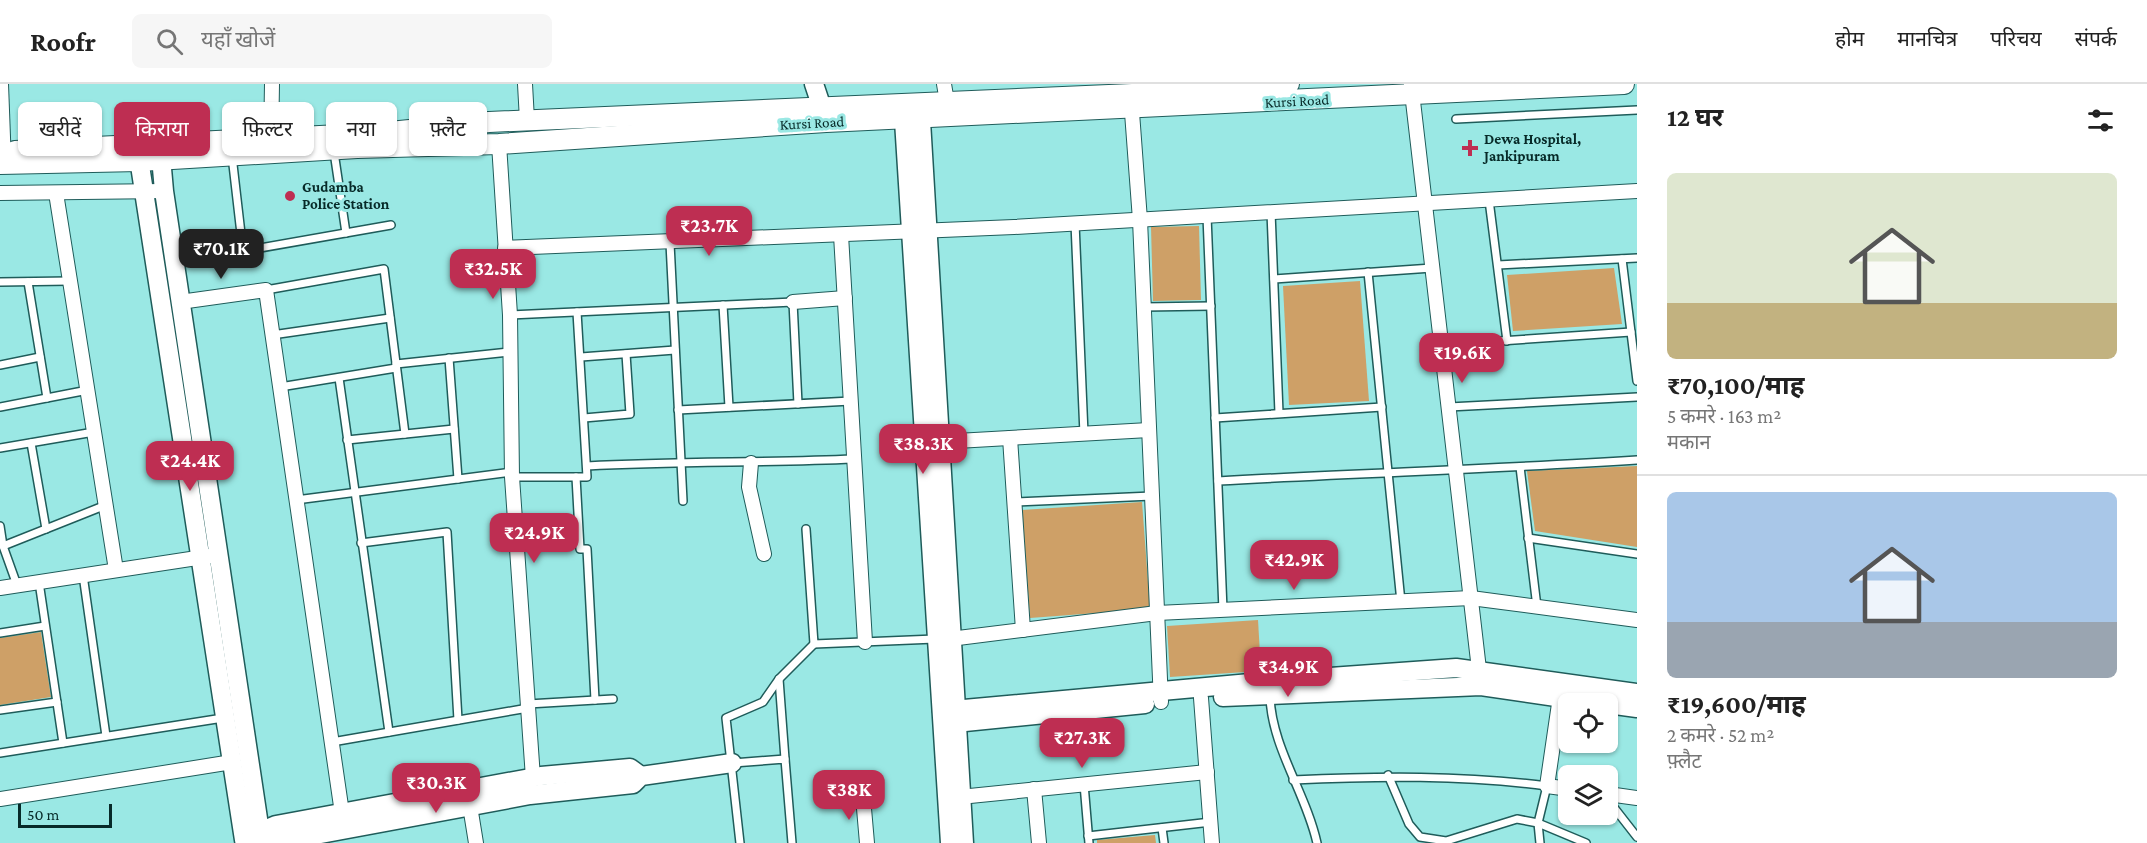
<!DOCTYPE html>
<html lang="hi">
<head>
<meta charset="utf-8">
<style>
  :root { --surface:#fff; --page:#f6f6f6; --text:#222; --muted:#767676; --line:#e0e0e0; --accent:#be2e52 }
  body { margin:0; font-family:"Crimson Pro","Noto Sans Devanagari",serif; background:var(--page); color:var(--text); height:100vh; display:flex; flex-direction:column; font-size:22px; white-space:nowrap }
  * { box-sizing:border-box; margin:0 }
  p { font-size:20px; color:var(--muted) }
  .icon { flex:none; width:33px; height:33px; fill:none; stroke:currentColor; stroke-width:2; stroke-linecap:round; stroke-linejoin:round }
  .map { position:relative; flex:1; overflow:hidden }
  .panel { display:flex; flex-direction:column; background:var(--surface); width:510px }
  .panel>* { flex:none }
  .guide { position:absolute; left:18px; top:18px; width:570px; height:54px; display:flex; gap:12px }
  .fabs { position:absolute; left:1558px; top:609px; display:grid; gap:12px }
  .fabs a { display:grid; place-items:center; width:60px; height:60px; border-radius:9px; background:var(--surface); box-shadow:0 2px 4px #0004; font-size:30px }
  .scale { position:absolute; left:18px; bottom:15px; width:94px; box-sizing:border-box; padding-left:6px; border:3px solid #072a28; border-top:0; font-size:16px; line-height:21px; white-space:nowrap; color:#072a28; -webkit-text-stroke:4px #9ae8e4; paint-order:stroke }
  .price { position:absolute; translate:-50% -51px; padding:0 14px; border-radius:12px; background:var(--accent); color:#fff; font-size:20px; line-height:39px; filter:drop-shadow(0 2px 3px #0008) }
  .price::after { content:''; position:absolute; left:50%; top:36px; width:18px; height:14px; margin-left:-9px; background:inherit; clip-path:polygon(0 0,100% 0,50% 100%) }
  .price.current { background:#222; color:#fff }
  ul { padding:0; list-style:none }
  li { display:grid; align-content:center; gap:12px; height:318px; padding:0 30px }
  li+li { border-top:2px solid var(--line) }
  li span { display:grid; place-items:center; height:186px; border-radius:9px; color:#555 }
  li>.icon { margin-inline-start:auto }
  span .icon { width:108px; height:108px; fill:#fffc; stroke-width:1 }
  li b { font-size:26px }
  h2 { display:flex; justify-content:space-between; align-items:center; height:72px; padding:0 30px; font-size:26px }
  .tag { padding:0 21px; border-radius:9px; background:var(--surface); box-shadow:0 2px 4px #0004; font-size:21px; line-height:54px }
  .tag.current { background:var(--accent); color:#fff }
  header { display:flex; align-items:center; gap:36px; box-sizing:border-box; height:84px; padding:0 30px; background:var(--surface); border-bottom:2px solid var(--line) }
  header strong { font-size:28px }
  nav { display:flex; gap:33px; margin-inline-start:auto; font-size:21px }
  .search { width:420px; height:54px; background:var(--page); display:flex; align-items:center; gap:15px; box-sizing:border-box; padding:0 21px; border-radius:9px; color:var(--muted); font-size:22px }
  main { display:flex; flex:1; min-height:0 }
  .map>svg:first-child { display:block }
</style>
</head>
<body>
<header>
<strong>Roofr</strong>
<div class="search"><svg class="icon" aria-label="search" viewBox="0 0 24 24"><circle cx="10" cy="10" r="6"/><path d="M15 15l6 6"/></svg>यहाँ खोजें</div>
<nav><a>होम</a><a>मानचित्र</a><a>परिचय</a><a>संपर्क</a></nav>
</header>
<main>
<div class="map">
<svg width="1637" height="759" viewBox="0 0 1637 759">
  <rect width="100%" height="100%" fill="#9ae8e4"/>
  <g fill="#cea067">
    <path d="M1199 142 1201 216 1153 217 1151 143Z"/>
    <path d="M1614 184 1622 240 1513 247 1507 191Z"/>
    <path d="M1360 197 1369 317 1289 321 1283 202Z"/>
    <path d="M1637 382V463L1535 447 1527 387Z"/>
    <path d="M1142 418 1150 525 1030 534 1022 426Z"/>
    <path d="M1258 536 1261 587 1170 593 1167 542Z"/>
    <path d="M41 548 51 613 0 621V554Z"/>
    <path d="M1155 751 1156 759H1097V756Z"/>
  </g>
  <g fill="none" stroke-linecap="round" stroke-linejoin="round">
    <g stroke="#1f5c5a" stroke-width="10">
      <g id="service">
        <path d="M1456 35 1637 26"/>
        <path d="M334 68 346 149"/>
        <path d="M232 72 243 167 391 141"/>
        <path d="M1489 116 1507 257"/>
        <path d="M1271 128 1279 329"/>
        <path d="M1207 132 1223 526"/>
        <path d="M1075 139 1084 350"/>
        <path d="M670 159 683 417"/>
        <path d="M1622 175 1637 297"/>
        <path d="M1498 181 1637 174"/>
        <path d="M1368 188 1401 518"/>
        <path d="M1274 195 1432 184"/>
        <path d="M0 198 70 197"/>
        <path d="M28 198 47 314"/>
        <path d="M266 206 384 185 405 350"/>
        <path d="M723 221 729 323"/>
        <path d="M1144 223 1211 222"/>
        <path d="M510 231 793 218 798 320"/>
        <path d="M272 251 390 234"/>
        <path d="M1441 261 1631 248"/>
        <path d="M581 273 675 266"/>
        <path d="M449 274 458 395"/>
        <path d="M396 280 509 268"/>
        <path d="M0 281 40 273"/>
        <path d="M339 294 389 648"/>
        <path d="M280 303 396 284"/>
        <path d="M0 323 88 306"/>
        <path d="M1449 323 1637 313"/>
        <path d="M678 326 851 317"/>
        <path d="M584 334 630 330 626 270"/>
        <path d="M1215 334 1382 323"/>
        <path d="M347 356 454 345"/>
        <path d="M31 359 46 445"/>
        <path d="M0 364 94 348"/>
        <path d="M587 382C676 377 765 379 854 375"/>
        <path d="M1520 383 1537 523"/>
        <path d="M512 393H587L577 228"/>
        <path d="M576 393 580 465H587L595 616"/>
        <path d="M1218 397C1358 389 1497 385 1637 376"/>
        <path d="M296 416 512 388"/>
        <path d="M1014 418 1152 412"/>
        <path d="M0 442 3 462 17 501"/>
        <path d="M806 445 814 560 935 555"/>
        <path d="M1528 454 1637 470"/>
        <path d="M361 459 447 448 458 636"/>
        <path d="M3 462 106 421"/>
        <path d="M83 491 106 652"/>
        <path d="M39 498 63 659"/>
        <path d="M0 549 45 542"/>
        <path d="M779 595 785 675"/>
        <path d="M1270 613C1272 664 1306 709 1317 759"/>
        <path d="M528 620 613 615"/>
        <path d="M0 626 57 618"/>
        <path d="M332 658 528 624"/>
        <path d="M0 669 223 634"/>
        <path d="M733 679 785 675 792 759"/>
        <path d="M1388 691 1409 740 1420 753 1446 757 1517 735 1538 739 1586 759"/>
        <path d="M1293 696C1379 692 1462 691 1547 702L1538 739 1540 759"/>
        <path d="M1084 700 1089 759"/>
        <path d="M1612 710V721L1637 753"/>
        <path d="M1162 744 1164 759"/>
        <path d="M1088 752 1211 738"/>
        <path d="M740 759 726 634 763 618 779 595 814 560"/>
      </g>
    </g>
    <g stroke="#1f5c5a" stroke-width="16">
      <g id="minor">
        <path d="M1 0 4 80"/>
        <path d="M525 0 527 36"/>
        <path d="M944 0 947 18"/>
        <path d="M1411 0 1480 594"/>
        <path d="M1131 15 1140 136 1161 618"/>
        <path d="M499 60 510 231 512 393 533 694"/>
        <path d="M271 61 272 0"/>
        <path d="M0 109 164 107"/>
        <path d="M56 109 116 486"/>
        <path d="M841 151 865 558"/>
        <path d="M505 164 1014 143 1637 107"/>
        <path d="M180 218 266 206 342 729"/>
        <path d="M793 218 845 214"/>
        <path d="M1010 354 1023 546"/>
        <path d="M939 358 1149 346"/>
        <path d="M751 379 749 403 764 470"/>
        <path d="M0 504 210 472"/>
        <path d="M950 555 1157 529 1471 514 1637 536"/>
        <path d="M1560 613 1547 702 1569 705"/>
        <path d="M1201 614 1212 759"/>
        <path d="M1034 705 1039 759"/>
        <path d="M1608 710 1637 714"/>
        <path d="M863 713 867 759"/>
        <path d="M960 713 1207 688"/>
        <path d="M0 715 232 678"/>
        <path d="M470 722 476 759"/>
      </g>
    </g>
    <g stroke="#1f5c5a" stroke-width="21">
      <g id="tertiary">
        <path d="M814 0 822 24"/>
        <path d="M920 20 964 759"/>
        <path d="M903 21 950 759"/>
        <path d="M137 62 244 756 247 759"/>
        <path d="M160 62 164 107 260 748 256 759"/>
        <path d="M1223 613 1481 602 1604 620"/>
        <path d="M1608 620 1637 624"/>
        <path d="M942 627 1261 598 1456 584 1637 609"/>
        <path d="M945 640 1145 620"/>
        <path d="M250 752 276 741 541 692 630 684 641 692"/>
        <path d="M272 759 530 711 633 700 641 692 732 679"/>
      </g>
    </g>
    <g stroke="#1f5c5a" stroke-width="22">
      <g id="secondary">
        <path d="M15 67 380 49 489 38 1155 9 1289 0"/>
        <path d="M0 80 139 77 357 64 499 60 826 38 1624 0"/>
      </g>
    </g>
    <use href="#service" stroke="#fff" stroke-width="7"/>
    <use href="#minor" stroke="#fff" stroke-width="14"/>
    <use href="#tertiary" stroke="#fff" stroke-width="18"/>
    <use href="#secondary" stroke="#fff" stroke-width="20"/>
  </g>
  <g fill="#be2e52" stroke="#9ae8e4" stroke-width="2">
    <path d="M1467 55h6v6h6v6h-6v6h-6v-6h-6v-6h6z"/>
    <circle cx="290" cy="112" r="6"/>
  </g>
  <g text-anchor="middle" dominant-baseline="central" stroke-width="6" stroke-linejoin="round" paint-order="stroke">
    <g font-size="15" fill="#072a28" stroke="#9ae8e4">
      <text transform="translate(1297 17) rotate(-3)">Kursi Road</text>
      <text transform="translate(812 39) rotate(-3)">Kursi Road</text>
    </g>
    <g font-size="15" font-weight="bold" fill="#072a28" stroke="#9ae8e4" text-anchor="start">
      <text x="1484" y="55">Dewa Hospital,<tspan x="1484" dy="17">Jankipuram</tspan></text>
      <text x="302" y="103">Gudamba<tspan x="302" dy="17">Police Station</tspan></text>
    </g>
  </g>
</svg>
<div class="fabs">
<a><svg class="icon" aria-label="locate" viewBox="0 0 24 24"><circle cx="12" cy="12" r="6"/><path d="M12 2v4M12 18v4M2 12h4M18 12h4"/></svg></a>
<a><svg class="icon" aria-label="layers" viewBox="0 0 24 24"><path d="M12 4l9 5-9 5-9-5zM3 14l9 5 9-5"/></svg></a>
</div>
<div class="scale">50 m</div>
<b class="price" style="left:709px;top:173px">₹23.7K</b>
<b class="price current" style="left:221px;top:196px">₹70.1K</b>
<b class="price" style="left:493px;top:216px">₹32.5K</b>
<b class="price" style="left:1462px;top:300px">₹19.6K</b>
<b class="price" style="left:923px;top:391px">₹38.3K</b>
<b class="price" style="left:190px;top:408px">₹24.4K</b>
<b class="price" style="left:534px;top:480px">₹24.9K</b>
<b class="price" style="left:1294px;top:507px">₹42.9K</b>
<b class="price" style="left:1288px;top:614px">₹34.9K</b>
<b class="price" style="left:1082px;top:685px">₹27.3K</b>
<b class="price" style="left:436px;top:730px">₹30.3K</b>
<b class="price" style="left:849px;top:737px">₹38K</b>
<div class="guide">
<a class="tag">खरीदें</a>
<a class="tag current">किराया</a>
<a class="tag">फ़िल्टर</a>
<a class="tag">नया</a>
<a class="tag">फ़्लैट</a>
</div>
</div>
<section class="panel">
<h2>12 घर<svg class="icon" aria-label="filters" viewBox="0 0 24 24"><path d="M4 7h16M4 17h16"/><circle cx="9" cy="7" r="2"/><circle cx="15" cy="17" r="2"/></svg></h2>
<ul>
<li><span style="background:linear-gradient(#dfe7d0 70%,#c2b280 0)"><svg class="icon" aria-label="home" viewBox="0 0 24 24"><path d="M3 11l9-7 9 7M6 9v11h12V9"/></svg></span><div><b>₹70,100/माह</b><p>5 कमरे · 163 m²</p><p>मकान</p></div></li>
<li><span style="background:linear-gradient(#a9c7e8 70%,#9aa5b1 0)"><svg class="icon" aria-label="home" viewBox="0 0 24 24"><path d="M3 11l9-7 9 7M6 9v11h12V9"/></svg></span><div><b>₹19,600/माह</b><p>2 कमरे · 52 m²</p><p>फ़्लैट</p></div></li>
</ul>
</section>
</main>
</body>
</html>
